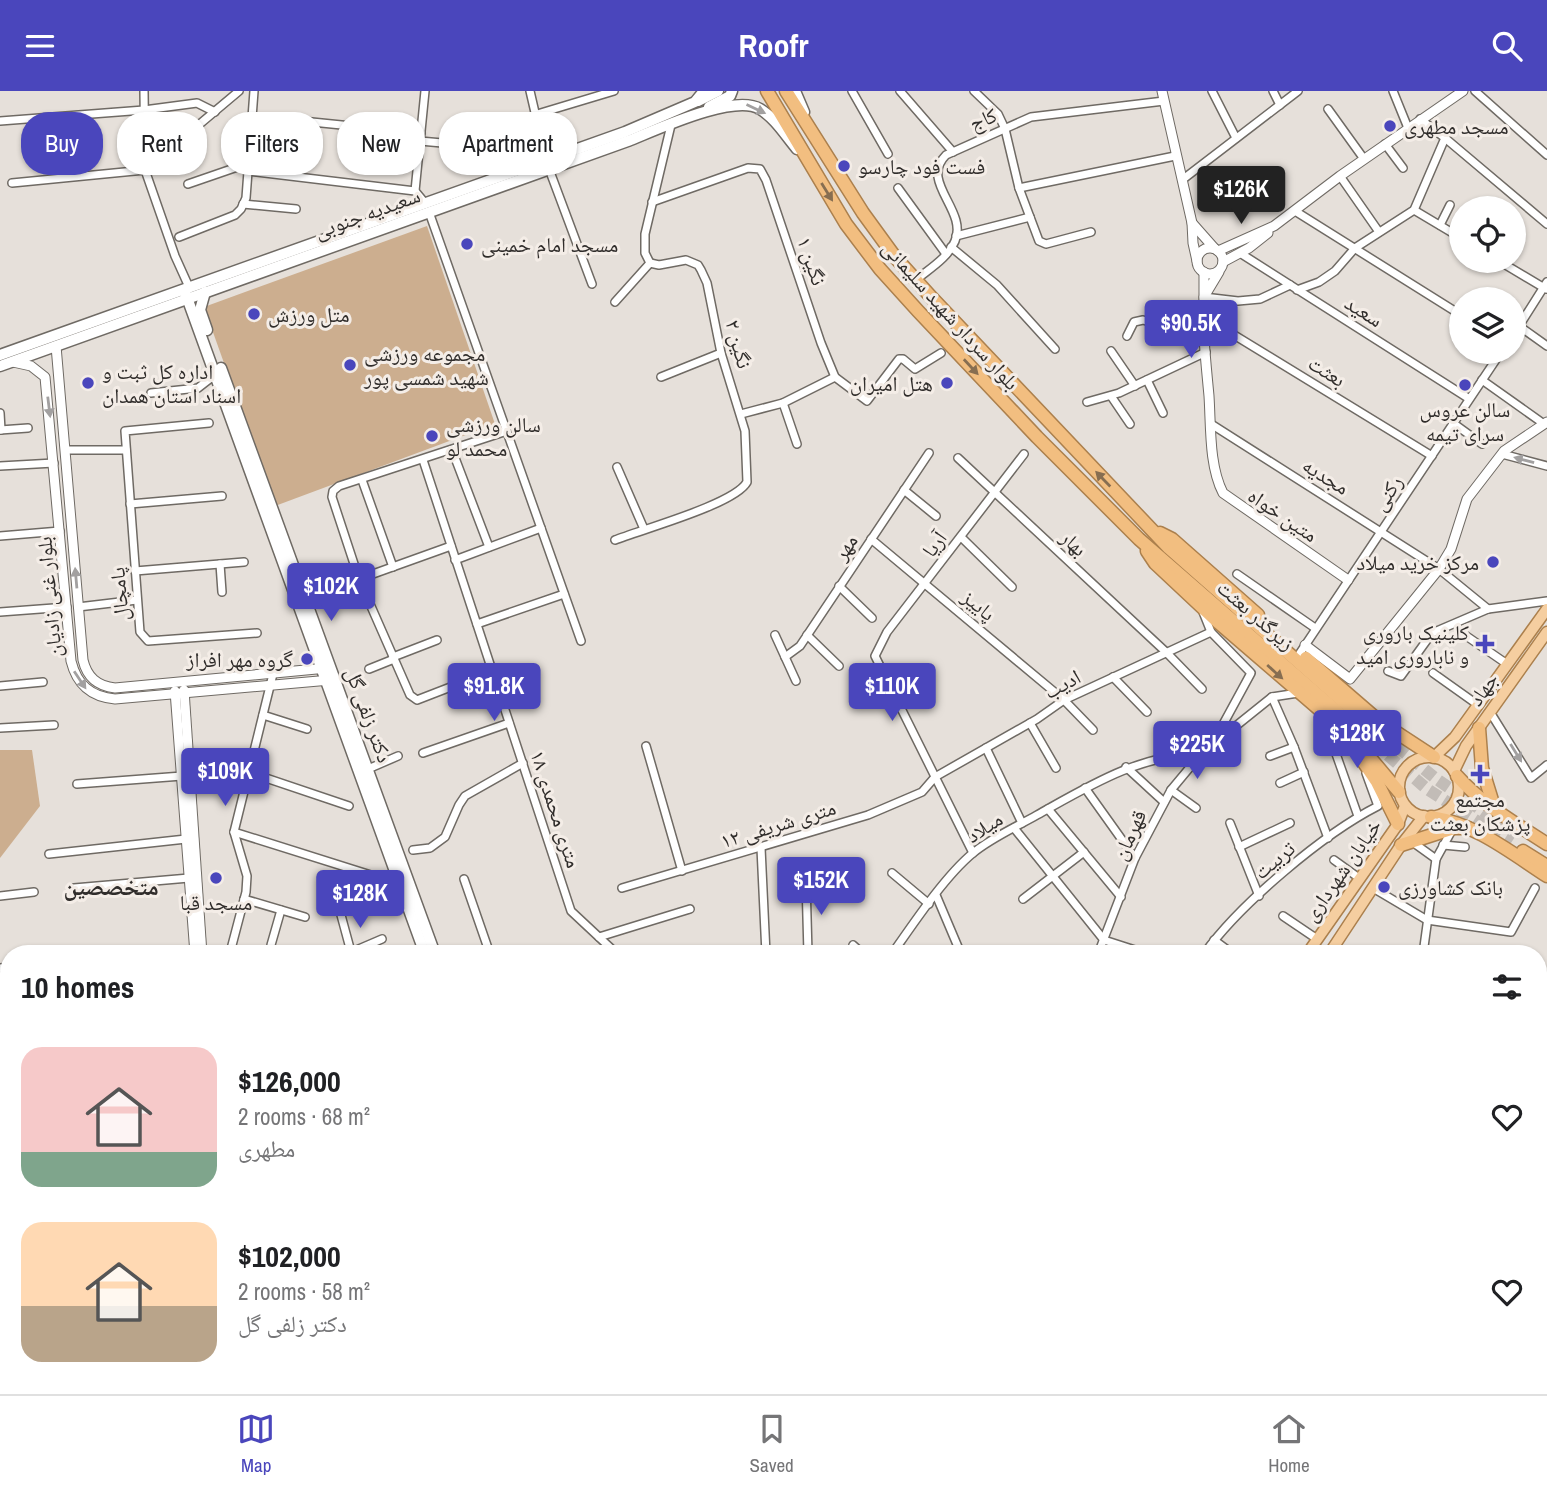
<!DOCTYPE html>
<html lang="en">
<head>
<meta charset="utf-8">
<style>
  :root { --surface:#fff; --page:#f6f6f6; --text:#202124; --muted:#757577; --line:#e0e0e0; --accent:#4a46bc }
  body { margin:0; font-family:"Archivo Narrow","Noto Naskh Arabic",sans-serif; background:var(--page); color:var(--text); height:100vh; display:flex; flex-direction:column; font-size:26px; white-space:nowrap }
  * { box-sizing:border-box; margin:0 }
  p { font-size:23px; color:var(--muted) }
  .icon { flex:none; width:38px; height:38px; fill:none; stroke:currentColor; stroke-width:2; stroke-linecap:round; stroke-linejoin:round }
  .map { position:relative; flex:1; overflow:hidden }
  .sheet { position:absolute; left:0px; top:854px; width:1547px; height:450px; display:flex; flex-direction:column; background:var(--surface); border-radius:28px 28px 0 0; box-shadow:0 2px 5px #0004 }
  .sheet>* { flex:none }
  .banner { position:absolute; left:21px; top:21px; width:700px; height:63px; display:flex; gap:14px }
  .tools { position:absolute; left:1449px; top:105px; display:grid; gap:14px }
  .tools a { display:grid; place-items:center; width:77px; height:77px; border-radius:50%; background:var(--surface); box-shadow:0 2px 5px #0004; font-size:35px }
  .price { position:absolute; translate:-50% -60px; padding:0 16px; border-radius:7px; background:var(--accent); color:#fff; font-size:23px; line-height:46px; filter:drop-shadow(0 2px 4px #0008) }
  .price::after { content:''; position:absolute; left:50%; top:42px; width:21px; height:16px; margin-left:-10px; background:inherit; clip-path:polygon(0 0,100% 0,50% 100%) }
  .price.active { background:#222; color:#fff }
  ul { padding:0; list-style:none }
  li { display:flex; align-items:center; gap:21px; height:175px; padding:0 21px }
  li span { display:grid; place-items:center; flex:none; width:196px; height:140px; border-radius:21px; color:#555 }
  li>.icon { margin-inline-start:auto }
  span .icon { width:84px; height:84px; fill:#fffc; stroke-width:1 }
  li b { font-size:30px }
  h2 { display:flex; justify-content:space-between; align-items:center; height:84px; padding:0 21px; font-size:30px }
  .tag { padding:0 24px; border-radius:28px; background:var(--surface); box-shadow:0 2px 5px #0004; font-size:24px; line-height:63px }
  .tag.active { background:var(--accent); color:#fff }
  header { display:flex; justify-content:space-between; align-items:center; height:91px; padding:0 21px; background:var(--accent); color:#fff; font-size:32px; font-weight:700 }
  .dock { display:flex; justify-content:space-around; align-items:center; height:98px; border-top:2px solid var(--line); background:var(--surface); font-size:19px; color:var(--muted) }
  .dock a { display:grid; justify-items:center; gap:4px }
  .dock .active { color:var(--accent) }
  .map>svg:first-child { display:block }
</style>
</head>
<body>
<header><svg class="icon" aria-label="menu" viewBox="0 0 24 24"><path d="M4 6h16M4 12h16M4 18h16"/></svg>Roofr<svg class="icon" aria-label="search" viewBox="0 0 24 24"><circle cx="10" cy="10" r="6"/><path d="M15 15l6 6"/></svg></header>
<div class="map">
<svg width="1547" height="1303" viewBox="0 0 1547 1303">
  <rect width="100%" height="100%" fill="#e6e0da"/>
  <g fill="#ccae8f">
    <path d="M427 135 495 333 275 415 204 216Z"/>
    <path d="M0 659H32L40 715 0 767Z"/>
    <path d="M1547 1207V1303H1508L1511 1295H1538V1228Z"/>
    <path d="M1332 1295H1506L1502 1303H1328Z"/>
  </g>
  <g fill="none" stroke-linecap="round" stroke-linejoin="round">
    <g stroke="#c2bcb7" stroke-width="12" stroke-dasharray="12 6" stroke-linecap="butt">
      <path d="M1355 621 1435 687 1516 743"/>
      <path d="M1347 629 1427 698 1511 752"/>
    </g>
    <g stroke="#6f6a64" stroke-width="10">
      <g id="minor">
        <path d="M144 0 145 79 175 165 189 196"/>
        <path d="M425 0 415 100 425 112"/>
        <path d="M530 0 546 69"/>
        <path d="M852 0 888 63"/>
        <path d="M900 0 953 61"/>
        <path d="M974 0 998 23 1005 38 1019 97 1039 150 1046 153 1091 141"/>
        <path d="M1212 0 1236 47"/>
        <path d="M1273 0 1280 14"/>
        <path d="M1393 0 1408 37"/>
        <path d="M1475 0 1547 64"/>
        <path d="M1328 18 1364 68"/>
        <path d="M534 24 614 0"/>
        <path d="M282 28 421 42"/>
        <path d="M0 30 144 19 197 12 215 21"/>
        <path d="M1445 47 1547 133"/>
        <path d="M420 50 509 58"/>
        <path d="M1385 53 1403 77"/>
        <path d="M549 78 592 193"/>
        <path d="M145 79 239 0"/>
        <path d="M248 80 415 100"/>
        <path d="M1340 85 1379 141"/>
        <path d="M1182 89 1298 0"/>
        <path d="M12 92 145 79"/>
        <path d="M188 93 249 72"/>
        <path d="M898 97 946 163"/>
        <path d="M1019 97 1175 65"/>
        <path d="M652 111 748 77 760 78 766 89 821 252 835 286 867 310 899 268H903L915 278 941 262"/>
        <path d="M243 113 296 118"/>
        <path d="M1414 119 1461 147"/>
        <path d="M1295 120 1461 224"/>
        <path d="M429 121 581 550"/>
        <path d="M1440 134 1450 114"/>
        <path d="M956 145 1030 126"/>
        <path d="M179 146 235 124 241 118 246 107 254 0"/>
        <path d="M951 156 997 194 1055 258"/>
        <path d="M1240 162 1468 307"/>
        <path d="M1499 170 1546 198"/>
        <path d="M650 172 645 162V143L671 34"/>
        <path d="M916 189C929 178 948 167 955 150 968 119 919 91 946 64L1031 26 1164 10"/>
        <path d="M1297 199 1319 191 1335 180 1355 157 1414 119 1445 47 1420 28"/>
        <path d="M1204 206 1238 210 1260 208 1290 194"/>
        <path d="M615 211 650 172"/>
        <path d="M1203 225 1432 365"/>
        <path d="M1519 235 1547 255"/>
        <path d="M1514 243 1547 191"/>
        <path d="M1127 245 1134 231 1143 229 1182 241 1204 240"/>
        <path d="M1111 260 1135 295"/>
        <path d="M661 286 721 262"/>
        <path d="M1147 289 1163 322"/>
        <path d="M1482 289 1544 333"/>
        <path d="M151 302 198 297 216 283"/>
        <path d="M1111 305 1130 333"/>
        <path d="M1087 311 1119 302 1206 261"/>
        <path d="M783 312 797 353"/>
        <path d="M0 322 1 339"/>
        <path d="M741 323 783 312 835 286"/>
        <path d="M209 332 125 340 140 541 148 550 257 542"/>
        <path d="M1453 332 1482 353"/>
        <path d="M1211 333 1439 478 1488 518"/>
        <path d="M0 339 28 337"/>
        <path d="M65 359H126"/>
        <path d="M452 359 489 456"/>
        <path d="M1502 363 1547 375"/>
        <path d="M958 367 1167 562 1202 598"/>
        <path d="M423 369 571 820 617 863"/>
        <path d="M0 375 54 372"/>
        <path d="M617 376 644 438"/>
        <path d="M362 389 393 476"/>
        <path d="M904 399 936 425"/>
        <path d="M130 413 222 405"/>
        <path d="M0 445 60 440"/>
        <path d="M961 446 1012 496"/>
        <path d="M871 448 1064 609 1093 639"/>
        <path d="M615 449C643 438 735 413 747 391L745 340 721 262 707 192 701 179 698 174 686 169 659 174 650 172"/>
        <path d="M455 469 541 437"/>
        <path d="M220 473 222 501"/>
        <path d="M135 480 244 471"/>
        <path d="M1237 483 1315 537"/>
        <path d="M359 488 451 455"/>
        <path d="M839 495 872 527"/>
        <path d="M78 516 137 509"/>
        <path d="M0 521 67 516"/>
        <path d="M1203 521 1211 541 1251 582 1214 650"/>
        <path d="M477 533 564 503"/>
        <path d="M1462 542 1507 573"/>
        <path d="M775 544 796 590"/>
        <path d="M807 544 839 575"/>
        <path d="M1300 562 1501 261"/>
        <path d="M393 566 437 549"/>
        <path d="M785 566 800 555 929 362"/>
        <path d="M369 578 394 568"/>
        <path d="M492 580 417 609 410 604 359 488 332 406 333 400 339 395 507 340"/>
        <path d="M1388 580 1401 585 1432 542 1488 518 1547 510"/>
        <path d="M1433 582 1478 614"/>
        <path d="M1113 586 1147 621"/>
        <path d="M0 595 43 591"/>
        <path d="M498 597 516 587"/>
        <path d="M1272 606 1294 656 1328 747"/>
        <path d="M1490 621 1531 687 1547 674"/>
        <path d="M263 624 307 638"/>
        <path d="M1030 632 1056 677"/>
        <path d="M0 637 54 634"/>
        <path d="M1329 643 1358 725"/>
        <path d="M646 655 682 780"/>
        <path d="M986 657 1022 732"/>
        <path d="M423 662 509 632"/>
        <path d="M1270 665 1294 656"/>
        <path d="M1126 676 1164 711"/>
        <path d="M368 678 398 665"/>
        <path d="M248 681 349 715"/>
        <path d="M1280 692 1304 681"/>
        <path d="M77 693 182 685"/>
        <path d="M1085 697 1135 767"/>
        <path d="M1171 699 1196 717"/>
        <path d="M1048 718 1121 806"/>
        <path d="M1230 732 1259 805"/>
        <path d="M1014 737 1104 849 1135 859"/>
        <path d="M234 741 374 785"/>
        <path d="M1411 750 1436 768"/>
        <path d="M1443 754 1465 756"/>
        <path d="M1239 756 1290 732"/>
        <path d="M761 757 766 863"/>
        <path d="M413 759 430 757 445 746 459 714 465 705 523 672"/>
        <path d="M973 762 875 565 887 541 1024 363"/>
        <path d="M49 763 186 748"/>
        <path d="M1334 769 1359 787"/>
        <path d="M892 782 929 813"/>
        <path d="M464 788 490 863"/>
        <path d="M806 790 808 863"/>
        <path d="M74 797 189 787"/>
        <path d="M622 797 868 724 922 701 935 686 1037 628 1064 609 1211 541"/>
        <path d="M1373 797 1427 829 1511 841 1535 797"/>
        <path d="M936 804 961 863"/>
        <path d="M0 805 34 801"/>
        <path d="M244 808 305 826"/>
        <path d="M1023 808 1084 761"/>
        <path d="M341 824 351 861"/>
        <path d="M1283 825 1317 848"/>
        <path d="M599 846 690 818"/>
        <path d="M1214 849 1233 863"/>
        <path d="M271 854 281 819"/>
        <path d="M853 854 863 863"/>
        <path d="M231 858 246 801 247 785 234 741 273 583"/>
        <path d="M178 863 195 861"/>
        <path d="M347 863 382 848"/>
        <path d="M892 863C913 833 945 785 973 762 991 747 1016 736 1037 724 1089 695 1140 663 1201 663"/>
        <path d="M1098 863 1135 767 1171 699 1201 663 1272 606 1298 602"/>
        <path d="M1204 863C1240 813 1323 743 1378 715L1366 682"/>
        <path d="M1423 863 1436 768 1452 739"/>
        <path d="M0 877 9 876"/>
        <path d="M0 901 5 947"/>
        <path d="M1538 904 1547 909"/>
        <path d="M1543 956 1547 958"/>
        <path d="M1538 1019 1547 1025"/>
        <path d="M1538 1086 1547 1092"/>
        <path d="M0 1140 9 1139"/>
        <path d="M1538 1156 1547 1162"/>
        <path d="M0 1172 9 1171"/>
        <path d="M319 1295 332 1303"/>
        <path d="M392 1295 402 1303"/>
        <path d="M663 1295 665 1303"/>
        <path d="M769 1295 777 1303"/>
        <path d="M917 1295 918 1303"/>
        <path d="M337 1303 343 1295"/>
        <path d="M521 1303 523 1295"/>
        <path d="M793 1303 800 1295"/>
        <path d="M923 1303 932 1295"/>
        <path d="M1203 1303 1210 1295"/>
      </g>
    </g>
    <g stroke="#6f6a64" stroke-width="11">
      <g id="tertiary">
        <path d="M1162 0 1192 132 1193 152 1197 170"/>
        <path d="M1192 132 1215 158"/>
        <circle cx="1210" cy="170" r="13"/>
        <path d="M1218 160 1274 135 1340 85 1463 0"/>
        <path d="M1223 171 1249 157 1268 142"/>
        <path d="M1204 181V206L1219 181"/>
        <path d="M1204 206C1202 239 1206 272 1209 305 1211 336 1209 375 1223 402L1348 489"/>
        <path d="M56 255 83 569C87 586 97 595 115 597L327 577"/>
        <path d="M13 271 31 275 45 286 71 570C77 594 91 606 115 608L330 589"/>
        <path d="M1305 554 1350 588 1439 478 1451 458 1467 408 1504 360 1547 331"/>
        <path d="M184 599 202 863"/>
        <path d="M175 600 195 863"/>
        <path d="M1256 1295 1264 1303"/>
      </g>
    </g>
    <g stroke="#6f6a64" stroke-width="13">
      <g id="secondary">
        <path d="M795 0 804 21"/>
        <path d="M698 10 718 0"/>
        <path d="M709 16 730 5 732 0"/>
        <path d="M185 201 425 863"/>
        <path d="M205 201 200 219 207 239"/>
        <path d="M0 264 625 41 695 11 704 0"/>
        <path d="M0 275 628 50C656 39 734 2 760 18 775 27 786 45 797 58"/>
        <path d="M221 277 435 863"/>
        <path d="M851 1295 860 1303"/>
        <path d="M866 1295 875 1303"/>
      </g>
    </g>
    <g stroke="#ac804d" stroke-width="13">
      <g id="primary">
        <circle cx="1429" cy="696" r="30"/>
        <path d="M1434 666 1455 646 1547 518"/>
        <path d="M1454 680 1466 655 1547 541"/>
        <path d="M1307 863 1398 733 1405 715"/>
        <path d="M1329 863 1401 754 1424 725"/>
        <path d="M998 1303 1003 1295"/>
        <path d="M1021 1303 1026 1295"/>
      </g>
    </g>
    <g stroke="#ac804d" stroke-width="15">
      <g id="trunk">
        <path d="M767 0 846 133 880 178 918 220 1037 346 1139 448 1347 629"/>
        <path d="M786 0 863 122 895 166 932 207 1169 457 1355 621"/>
        <path d="M1160 442 1172 448 1258 524"/>
        <path d="M1147 460 1155 472 1219 532 1356 650 1399 701"/>
        <path d="M1306 567 1379 630 1434 666"/>
        <path d="M1479 637 1482 677 1495 719"/>
        <path d="M1356 650 1365 652 1374 649 1379 639V630"/>
        <path d="M1350 651 1377 691 1398 733"/>
        <path d="M1457 685C1483 714 1515 732 1547 753"/>
        <path d="M1431 726C1476 733 1510 761 1547 785"/>
        <path d="M1401 754 1454 737H1468"/>
        <path d="M1523 760 1547 775"/>
      </g>
    </g>
    <use href="#minor" stroke="#fff" stroke-width="7"/>
    <use href="#tertiary" stroke="#fff" stroke-width="9"/>
    <use href="#secondary" stroke="#fff" stroke-width="10"/>
    <use href="#primary" stroke="#f5cea0" stroke-width="10"/>
    <use href="#trunk" stroke="#f2be80" stroke-width="12"/>
  </g>
  <defs><path id="oneway-solid" d="M-6-.8H1V-3.2L6.5 0L1 3.2V.8H-6Z" transform="scale(1.75)"/></defs>
  <g fill="#a2a0a0">
    <use href="#oneway-solid" transform="translate(756 18) rotate(25)"/>
    <use href="#oneway-solid" transform="translate(49 316) rotate(83)"/>
    <use href="#oneway-solid" transform="translate(1524 369) rotate(-165)"/>
    <use href="#oneway-solid" transform="translate(76 487) rotate(-95)"/>
    <use href="#oneway-solid" transform="translate(80 589) rotate(56)"/>
    <use href="#oneway-solid" transform="translate(1516 662) rotate(58)"/>
  </g>
  <g fill="#876e51">
    <use href="#oneway-solid" transform="translate(827 101) rotate(58)"/>
    <use href="#oneway-solid" transform="translate(971 276) rotate(47)"/>
    <use href="#oneway-solid" transform="translate(1103 388) rotate(-134)"/>
    <use href="#oneway-solid" transform="translate(1275 581) rotate(42)"/>
  </g>
  <g fill="#4a46bc" stroke="#f4ede7" stroke-width="2.5">
    <circle cx="1390" cy="35" r="7"/>
    <circle cx="844" cy="75" r="7"/>
    <circle cx="467" cy="153" r="7"/>
    <circle cx="254" cy="223" r="7"/>
    <circle cx="350" cy="274" r="7"/>
    <circle cx="88" cy="292" r="7"/>
    <circle cx="947" cy="292" r="7"/>
    <circle cx="1465" cy="294" r="7"/>
    <circle cx="432" cy="345" r="7"/>
    <circle cx="1493" cy="471" r="7"/>
    <path d="M1481.5 542.5h7v7h7v7h-7v7h-7v-7h-7v-7h7z"/>
    <circle cx="307" cy="568" r="7"/>
    <path d="M1476.5 672.5h7v7h7v7h-7v7h-7v-7h-7v-7h7z"/>
    <circle cx="216" cy="787" r="7"/>
    <circle cx="1384" cy="796" r="7"/>
  </g>
  <g text-anchor="middle" dominant-baseline="central" stroke-width="6" stroke-linejoin="round" paint-order="stroke">
    <g font-size="21" fill="#302d2b" stroke="#f4ede7">
      <text transform="translate(983 28) rotate(-23)">کاج</text>
      <text transform="translate(367 122) rotate(-20)">سعیدیه جنوبی</text>
      <text transform="translate(812 170) rotate(71)">نگین ۱</text>
      <text transform="translate(1364 220) rotate(32)">سعید</text>
      <text transform="translate(951 224) rotate(48)">بلوار سردار شهید سلیمانی</text>
      <text transform="translate(739 253) rotate(75)">نگین ۲</text>
      <text transform="translate(1327 280) rotate(32)">بعثت</text>
      <text transform="translate(1326 385) rotate(32)">مجدیه</text>
      <text transform="translate(1387 402) rotate(-57)">رکنی</text>
      <text transform="translate(1283 424) rotate(34)">متین خواه</text>
      <text transform="translate(1074 452) rotate(43)">بهار</text>
      <text transform="translate(934 453) rotate(-54)">آریا</text>
      <text transform="translate(845 456) rotate(-56)">مهر</text>
      <text transform="translate(119 503) rotate(-95)">پامچال</text>
      <text transform="translate(49 506) rotate(-95)">بلوار غنی زادیان</text>
      <text transform="translate(979 514) rotate(40)">پاییز</text>
      <text transform="translate(1256 524) rotate(41)">زیرگذر بعثت</text>
      <text transform="translate(1062 593) rotate(-29)">ادیب</text>
      <text transform="translate(1483 598) rotate(-55)">جهاد</text>
      <text transform="translate(369 624) rotate(70)">دکتر زلفی گل</text>
      <text transform="translate(556 718) rotate(72)">۱۸ متری محمدی</text>
      <text transform="translate(778 733) rotate(-17)">۱۲ متری شریفی</text>
      <text transform="translate(984 736) rotate(-33)">میلاد</text>
      <text transform="translate(1129 744) rotate(-65)">قهرمان</text>
      <text transform="translate(1274 769) rotate(-40)">تربیت</text>
      <text transform="translate(1342 779) rotate(-55)">خیابان شهرداری</text>
    </g>
    <g font-size="21" fill="#302d2b" stroke="#f4ede7" text-anchor="start">
      <text x="1404" y="35">مسجد مطهری</text>
      <text x="858" y="75">فست فود چارسو</text>
      <text x="481" y="153">مسجد امام خمینی</text>
      <text x="268" y="223">متل ورزش</text>
      <text x="364" y="262">مجموعه ورزشی<tspan x="364" dy="24">شهید شمسی پور</tspan></text>
      <text x="102" y="280">اداره کل ثبت و<tspan x="102" dy="24">اسناد استان همدان</tspan></text>
      <text x="933" y="292" text-anchor="end">هتل امیران</text>
      <text x="1465" y="318" text-anchor="middle">سالن عروس<tspan x="1465" dy="24">سرای تیمه</tspan></text>
      <text x="446" y="333">سالن ورزشی<tspan x="446" dy="24">محمد لو</tspan></text>
      <text x="1479" y="471" text-anchor="end">مرکز خرید میلاد</text>
      <text x="1469" y="541" text-anchor="end">کلینیک باروری<tspan x="1469" dy="24">و ناباروری امید</tspan></text>
      <text x="293" y="568" text-anchor="end">گروه مهر افراز</text>
      <text x="1480" y="708" text-anchor="middle">مجتمع<tspan x="1480" dy="24">پزشکان بعثت</tspan></text>
      <text x="1398" y="796">بانک کشاورزی</text>
      <text x="216" y="811" text-anchor="middle">مسجد قبا</text>
    </g>
    <g font-size="23" font-weight="bold" fill="#302d2b" stroke="#f4ede7">
      <text x="111" y="795">متخصصین</text>
    </g>
  </g>
</svg>
<div class="tools">
<a><svg class="icon" aria-label="locate" viewBox="0 0 24 24"><circle cx="12" cy="12" r="6"/><path d="M12 2v4M12 18v4M2 12h4M18 12h4"/></svg></a>
<a><svg class="icon" aria-label="layers" viewBox="0 0 24 24"><path d="M12 4l9 5-9 5-9-5zM3 14l9 5 9-5"/></svg></a>
</div>
<b class="price active" style="left:1241px;top:135px">$126K</b>
<b class="price" style="left:1191px;top:269px">$90.5K</b>
<b class="price" style="left:331px;top:532px">$102K</b>
<b class="price" style="left:494px;top:632px">$91.8K</b>
<b class="price" style="left:892px;top:632px">$110K</b>
<b class="price" style="left:1357px;top:679px">$128K</b>
<b class="price" style="left:1197px;top:690px">$225K</b>
<b class="price" style="left:225px;top:717px">$109K</b>
<b class="price" style="left:821px;top:826px">$152K</b>
<b class="price" style="left:360px;top:839px">$128K</b>
<div class="banner">
<a class="tag active">Buy</a>
<a class="tag">Rent</a>
<a class="tag">Filters</a>
<a class="tag">New</a>
<a class="tag">Apartment</a>
</div>
<section class="sheet">
<h2>10 homes<svg class="icon" aria-label="filters" viewBox="0 0 24 24"><path d="M4 7h16M4 17h16"/><circle cx="9" cy="7" r="2"/><circle cx="15" cy="17" r="2"/></svg></h2>
<ul>
<li><span style="background:linear-gradient(#f6c9c9 75%,#7fa58c 0)"><svg class="icon" aria-label="home" viewBox="0 0 24 24"><path d="M3 11l9-7 9 7M6 9v11h12V9"/></svg></span><div><b>$126,000</b><p>2 rooms · 68 m²</p><p>مطهری</p></div><svg class="icon" aria-label="heart" viewBox="0 0 24 24"><path d="M12 20l-8-8c-3-5 5-10 8-4 3-6 11-1 8 4z"/></svg></li>
<li><span style="background:linear-gradient(#ffd9b3 60%,#b9a48a 0)"><svg class="icon" aria-label="home" viewBox="0 0 24 24"><path d="M3 11l9-7 9 7M6 9v11h12V9"/></svg></span><div><b>$102,000</b><p>2 rooms · 58 m²</p><p>دکتر زلفی گل</p></div><svg class="icon" aria-label="heart" viewBox="0 0 24 24"><path d="M12 20l-8-8c-3-5 5-10 8-4 3-6 11-1 8 4z"/></svg></li>
</ul>
</section>
</div>
<nav class="dock">
<a class="active"><svg class="icon" aria-label="map" viewBox="0 0 24 24"><path d="M3 6l6-2 6 2 6-2v14l-6 2-6-2-6 2zM9 4v14M15 6v14"/></svg>Map</a>
<a><svg class="icon" aria-label="saved" viewBox="0 0 24 24"><path d="M7 4h10v16l-5-4-5 4z"/></svg>Saved</a>
<a><svg class="icon" aria-label="home" viewBox="0 0 24 24"><path d="M3 11l9-7 9 7M6 9v11h12V9"/></svg>Home</a>
</nav>
</body>
</html>
